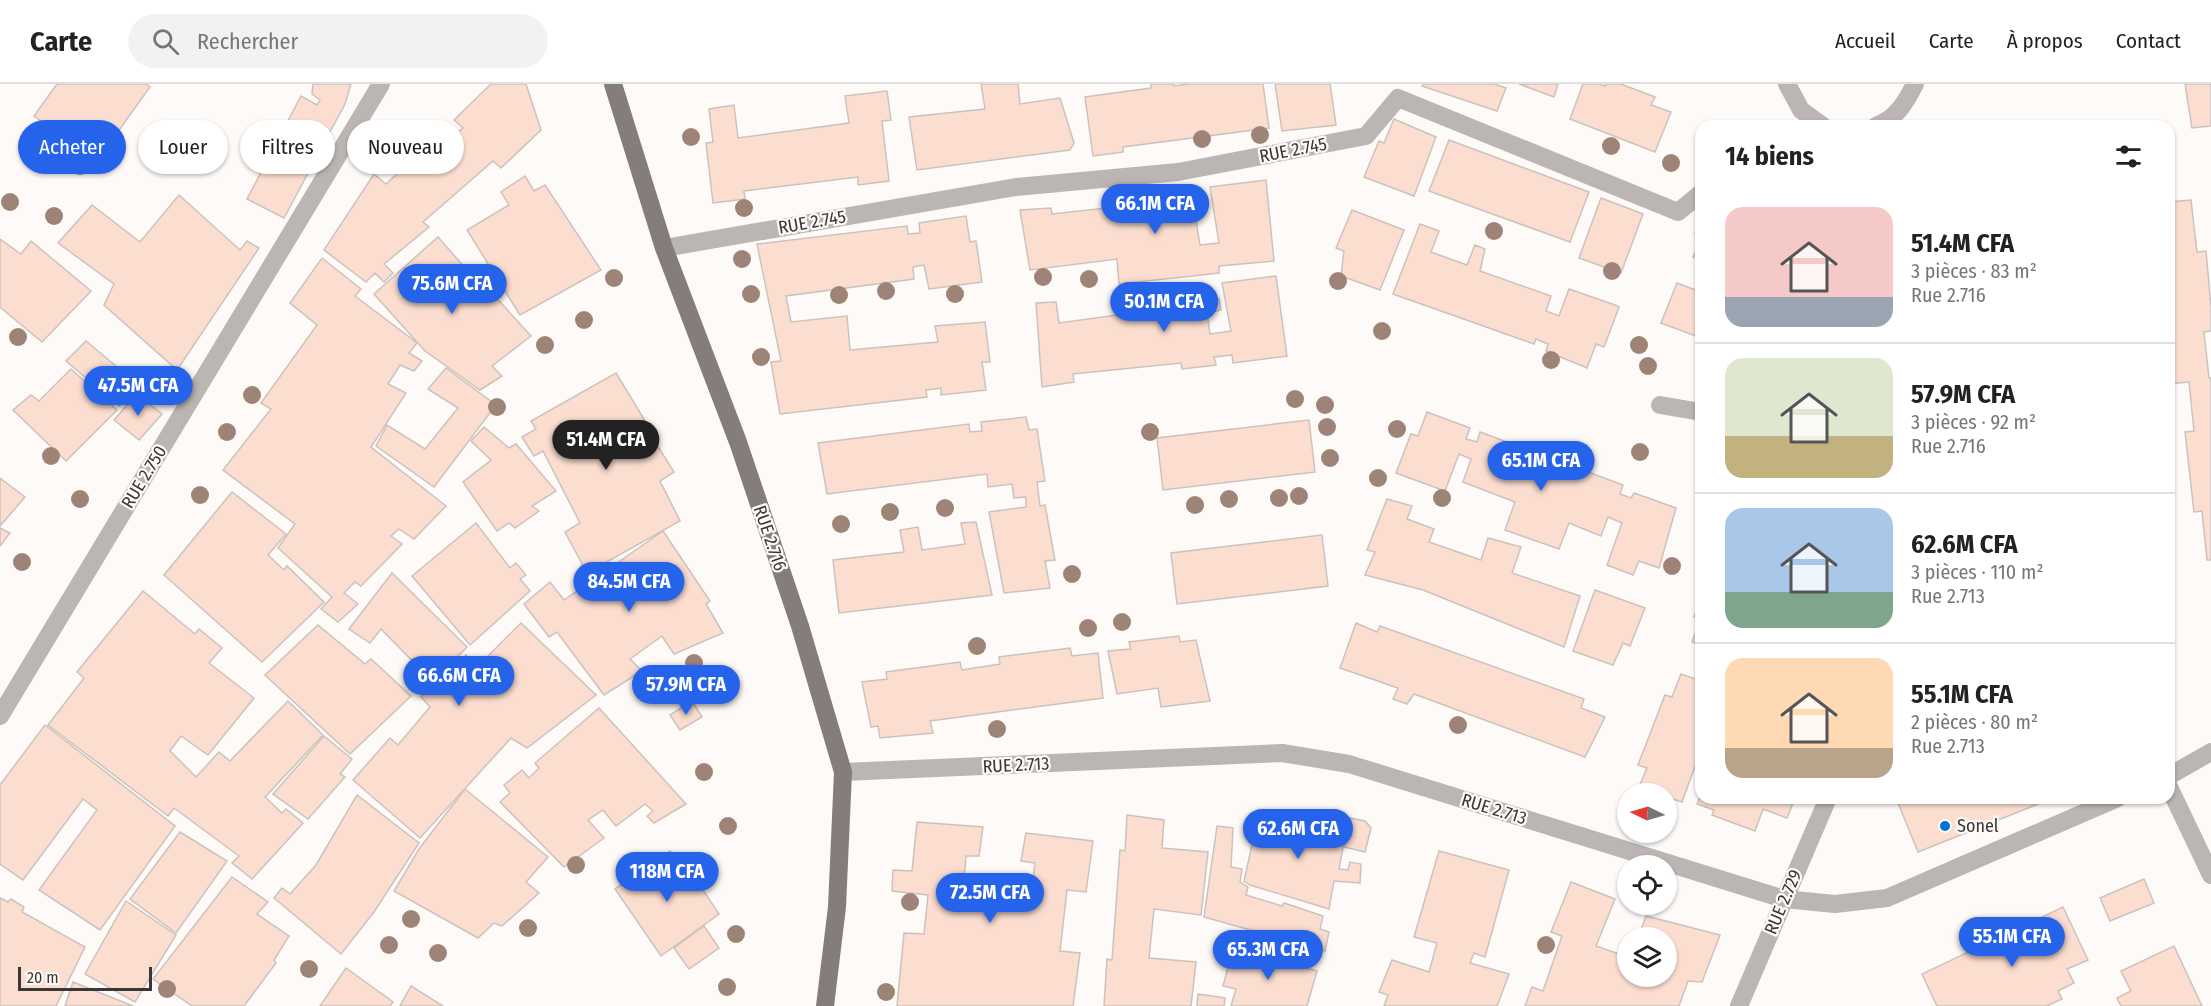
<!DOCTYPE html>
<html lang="fr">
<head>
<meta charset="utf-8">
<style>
  :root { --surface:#fff; --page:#f2f2f2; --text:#222; --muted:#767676; --line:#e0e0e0; --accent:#2563eb }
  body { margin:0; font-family:"Fira Sans Condensed",sans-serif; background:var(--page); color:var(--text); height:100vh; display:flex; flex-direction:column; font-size:22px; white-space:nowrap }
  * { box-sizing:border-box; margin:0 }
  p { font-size:20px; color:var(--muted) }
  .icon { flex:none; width:33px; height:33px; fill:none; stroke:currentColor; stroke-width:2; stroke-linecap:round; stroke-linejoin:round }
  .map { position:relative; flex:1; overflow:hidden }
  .details { position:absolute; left:1695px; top:36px; width:480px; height:684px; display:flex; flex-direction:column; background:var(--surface); border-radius:18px; box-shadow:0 2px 4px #0004 }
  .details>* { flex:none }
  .top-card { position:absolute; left:18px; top:36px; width:570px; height:54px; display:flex; gap:12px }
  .needle { width:39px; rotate:275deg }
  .buttons { position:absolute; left:1617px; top:699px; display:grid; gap:12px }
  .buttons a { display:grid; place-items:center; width:60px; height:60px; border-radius:50%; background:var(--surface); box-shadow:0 2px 4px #0004; font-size:30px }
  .scale { position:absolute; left:18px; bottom:15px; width:134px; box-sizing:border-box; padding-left:6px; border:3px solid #3b3735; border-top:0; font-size:16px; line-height:21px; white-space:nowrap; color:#3b3735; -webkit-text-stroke:4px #fefaf8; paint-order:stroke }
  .price { position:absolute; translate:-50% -51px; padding:0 14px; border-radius:21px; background:var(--accent); color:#fff; font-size:20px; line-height:39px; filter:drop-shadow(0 2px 3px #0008) }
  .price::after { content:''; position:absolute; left:50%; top:36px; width:18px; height:14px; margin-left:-9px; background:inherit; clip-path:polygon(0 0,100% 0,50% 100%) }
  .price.current { background:#222; color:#fff }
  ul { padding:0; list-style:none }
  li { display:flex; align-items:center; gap:18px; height:150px; padding:0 30px }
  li+li { border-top:2px solid var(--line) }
  li span { display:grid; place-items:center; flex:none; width:168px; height:120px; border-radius:18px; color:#555 }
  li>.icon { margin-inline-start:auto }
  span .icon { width:72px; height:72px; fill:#fffc; stroke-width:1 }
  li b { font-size:26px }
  h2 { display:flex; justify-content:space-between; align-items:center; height:72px; padding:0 30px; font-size:26px }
  .chip { padding:0 21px; border-radius:27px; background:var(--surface); box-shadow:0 2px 4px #0004; font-size:21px; line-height:54px }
  .chip.current { background:var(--accent); color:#fff }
  header { display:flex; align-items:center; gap:36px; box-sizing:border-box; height:84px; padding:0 30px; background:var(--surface); border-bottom:2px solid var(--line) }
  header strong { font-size:28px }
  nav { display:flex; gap:33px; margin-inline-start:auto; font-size:21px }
  .search { width:420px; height:54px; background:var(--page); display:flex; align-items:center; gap:15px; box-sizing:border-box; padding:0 21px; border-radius:33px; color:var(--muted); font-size:22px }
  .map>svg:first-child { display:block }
</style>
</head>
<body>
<header>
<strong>Carte</strong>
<div class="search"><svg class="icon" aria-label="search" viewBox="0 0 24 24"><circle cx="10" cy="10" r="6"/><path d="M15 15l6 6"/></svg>Rechercher</div>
<nav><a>Accueil</a><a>Carte</a><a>À propos</a><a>Contact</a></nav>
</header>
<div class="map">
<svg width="2211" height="922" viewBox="0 0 2211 922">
  <rect width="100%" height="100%" fill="#fefaf8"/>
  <g fill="#fcded1" stroke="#ccc2bd" stroke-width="1.5">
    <path d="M57 0H146L150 3 97 77 34 32Z"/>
    <path d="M313 0H351L345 20 284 134 247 115 301 12 317 21 320 16 312 10Z"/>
    <path d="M491 0H526L541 46 501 84 493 77 423 138 429 143 384 180 393 189 384 198 375 189 366 198 324 166 374 90 386 100 410 78 407 74 416 67 424 76 463 44 454 36Z"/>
    <path d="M981 0H1018L1020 20 1060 14 1074 59 1070 66 917 86 909 33 985 25Z"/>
    <path d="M1151 0H1174V2L1189 0H1263L1269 44 1123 63V68L1093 72 1085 13 1151 4Z"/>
    <path d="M1275 0H1330L1336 41 1282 47Z"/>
    <path d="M1423 0H1494L1506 4 1497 27 1422 2Z"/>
    <path d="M1519 0H1558L1554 13Z"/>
    <path d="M1583 0H1599L1605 2 1606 0H1621L1655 13 1651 21 1671 28 1655 68 1570 35Z"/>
    <path d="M2185 0H2211V42L2192 44Z"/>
    <path d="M887 7 891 36 882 37 889 97 858 101V93L744 107 745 115 713 119 706 59 713 58 709 25 734 21 738 54 849 39 845 12Z"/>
    <path d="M1394 35 1436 53 1414 112 1364 93 1379 57 1384 59Z"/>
    <path d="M1449 56 1589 108 1570 158 1429 107Z"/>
    <path d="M525 92 534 107 545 101 601 186 520 231 467 146 509 121 501 108Z"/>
    <path d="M1266 96 1274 177 1219 182V189L1119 200 1117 175 1030 186 1020 126 1051 124 1052 130 1162 118V109L1191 106 1200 161 1219 159 1210 103Z"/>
    <path d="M179 111 240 166 247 157 259 164 177 286 104 221 114 200 58 159 92 121 140 158Z"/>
    <path d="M1601 114 1643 130 1621 189 1579 174Z"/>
    <path d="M2191 116 2197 168 2206 167 2211 223V247L2204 248 2209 294H2211V476H2207L2202 427 2194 428 2185 348 2194 347 2189 298 2169 300V118Z"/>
    <path d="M1352 126 1404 146 1380 206 1341 192 1344 167 1336 164Z"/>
    <path d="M966 132 970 158 976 157 982 198 929 205 924 181 913 183 914 195 786 212 791 238 847 232 850 266 938 258 935 242 985 238 990 278H982L986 306 941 311V304L926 306 927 313 780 330 771 278 781 277 757 160 907 142 908 150 920 149 919 139Z"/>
    <path d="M1701 132V151L1695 149Z"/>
    <path d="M1420 140 1439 147 1431 168 1467 181 1475 161 1485 165 1480 187 1551 212 1546 227 1559 232 1569 205 1615 221 1619 223 1604 263 1596 260 1587 284 1546 267 1548 260 1536 255 1534 260 1393 210Z"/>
    <path d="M438 153 487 209 490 207 531 252 492 282 502 292 480 306 425 267 374 210Z"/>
    <path d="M0 155 21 170 31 157 91 207 42 258 0 223Z"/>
    <path d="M1701 156V176L1693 173Z"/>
    <path d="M322 174 361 205 355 212 417 259 409 269 422 277 414 287 400 281 388 300 406 309 371 363 446 422 414 455 399 445 391 452 402 460 361 502 355 498 344 509 358 520 338 538 321 525 332 513 278 464 295 440 223 386 271 325 261 319 317 241 290 219Z"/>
    <path d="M1276 192 1287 272 1233 279 1232 271 1214 273 1216 281 1182 285 1181 279 1073 290 1074 298 1042 303 1036 219 1056 218 1059 239 1117 231 1118 210 1131 209V231L1160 227 1157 206 1203 200 1205 219 1219 215 1221 226 1207 229 1210 250 1231 247 1222 199Z"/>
    <path d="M1677 199 1698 207 1701 200V254L1661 239Z"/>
    <path d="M86 257 140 302 119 322 66 277Z"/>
    <path d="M446 284 496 321 434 403 376 362 387 341 425 365 458 324 428 305Z"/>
    <path d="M71 285 117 326 66 377 13 326 31 311 39 317Z"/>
    <path d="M616 289 647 340 640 344 642 348 647 345 674 388 660 397 680 437 587 489 565 448 580 439 543 367 534 372 522 353 536 345 531 337Z"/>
    <path d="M137 310 162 330 139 356 114 336Z"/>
    <path d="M1427 328 1470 344 1466 355 1477 358 1480 348 1623 401 1620 410 1631 414 1634 409 1676 424 1659 484 1639 477 1633 491 1607 481 1622 439 1608 433 1601 452 1569 439 1559 465 1505 446 1515 418 1463 398 1471 375 1459 370 1445 407 1396 389 1411 350 1418 352Z"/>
    <path d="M1026 333 1029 346 1037 345 1045 397 1037 398 1040 422 1045 421 1055 476 1045 477 1050 504 1004 509 989 428 1026 423V413L1014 414 1012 400 988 403 987 390 827 410 818 359 969 340 970 348 982 347 981 338Z"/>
    <path d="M1309 336 1315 388 1163 406 1157 354Z"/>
    <path d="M484 343 509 364 516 360 556 407 532 422 539 427 515 444 509 439 497 447 463 398 491 376 471 357Z"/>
    <path d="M0 394 25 413 0 442Z"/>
    <path d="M232 408 286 450 268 471 284 486 287 482 324 518 262 578 164 491Z"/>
    <path d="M1387 415 1412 422 1407 435 1434 445 1429 458 1481 476 1488 454 1521 463 1512 489 1580 512 1564 563 1423 506 1365 491 1375 468 1367 466Z"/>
    <path d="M976 438 992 511 839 529 833 476 904 468 900 446 918 443 922 466 965 460 961 439Z"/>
    <path d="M476 439 510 484 516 479 526 491 520 495 530 507 470 561 412 492Z"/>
    <path d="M0 444 10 449 0 462Z"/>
    <path d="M663 447 710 517 706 520 723 549 674 570 662 552 630 575 642 587 604 611 557 548 549 553 524 520 550 498 564 516Z"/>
    <path d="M1322 451 1328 502 1177 520 1171 469Z"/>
    <path d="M392 489 467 563 433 598 442 607 453 598 446 589 466 571 476 584 521 539 596 611 527 664 511 654 420 754 353 696 390 654 398 661 430 623 421 613 427 606 421 602 429 594 381 545 370 559 349 545Z"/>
    <path d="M1595 506 1645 524 1630 562 1623 559 1613 581 1573 567Z"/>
    <path d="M143 507 195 550 199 545 222 564 209 579 254 614 208 671 181 652 170 667 196 693 219 668 230 677 288 617 323 651 265 713 282 729 286 725 303 739 252 795 232 779 239 772 174 724 168 732 48 641 84 594 77 588Z"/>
    <path d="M1701 514V561L1692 558 1700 536 1694 533Z"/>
    <path d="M1356 539 1377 548 1380 542 1584 615 1581 624 1605 633 1585 673 1414 610 1407 620 1393 615 1398 604 1340 584Z"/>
    <path d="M318 541 365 580 371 575 411 612 350 670 265 591Z"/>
    <path d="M1179 552 1180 558 1196 556 1210 617 1161 623 1158 604 1117 610 1108 567 1131 565 1129 558Z"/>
    <path d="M1070 564 1072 572 1098 569 1103 614 930 637 933 649 880 654 878 642 871 643 862 598 887 595 886 588 960 578 962 586 1000 580 999 573Z"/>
    <path d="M1681 590 1701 597V666L1682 718 1666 713V710H1658L1639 703 1647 684 1638 681 1665 611 1672 613Z"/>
    <path d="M692 617 702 633 680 646 670 631Z"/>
    <path d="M599 624 686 720 654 739 647 732 653 727 645 720 616 742 603 726 588 736 604 754 564 783 500 718 510 709 504 701 522 686 529 694 539 684 535 679Z"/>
    <path d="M45 641 175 742 100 846 39 806 97 726 83 715 23 796 0 780V701Z"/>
    <path d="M324 652 352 675 340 690 345 693 308 735 273 710Z"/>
    <path d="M465 705 548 773 526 798 539 809 502 842 494 839 478 854 394 807 419 765Z"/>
    <path d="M357 711 419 759 374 828 341 870 274 814 282 804 290 810 316 781Z"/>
    <path d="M1701 711V714H1795L1787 734 1763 725 1755 747 1712 731 1714 726 1697 720Z"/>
    <path d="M1896 714H2047L2048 716 1918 768Z"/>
    <path d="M1259 729 1346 747 1339 785 1348 786 1350 778 1361 780 1360 799 1334 797 1329 825 1250 801 1244 797Z"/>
    <path d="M1127 731 1164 736 1162 764 1208 768 1201 831 1154 825 1149 874 1196 878 1191 922H1104L1107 875 1112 876 1120 766 1125 767Z"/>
    <path d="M1350 734 1365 737 1371 744 1365 768 1344 763Z"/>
    <path d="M917 738 983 743 979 772H966L964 795 1032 802 1035 779 1021 777 1026 749 1093 757 1086 808 1067 806 1060 867 1080 869 1073 922H897L904 849 924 850 928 811 892 807 893 786 912 787Z"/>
    <path d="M1217 742 1233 744 1231 783 1242 785 1240 798 1248 803 1246 811 1282 822 1284 819 1323 832 1320 845 1329 848 1325 867 1204 833Z"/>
    <path d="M180 748 227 777 176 849 130 815Z"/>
    <path d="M670 767 683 788 689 785 719 830 661 872 615 805Z"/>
    <path d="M1439 767 1509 786 1485 873 1474 869 1470 879 1509 890 1497 922H1384L1388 911 1379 908 1392 876 1429 888 1437 859 1414 853Z"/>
    <path d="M232 793 268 818 257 830 289 852 274 876 276 879 244 922H192L153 895Z"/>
    <path d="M2144 795 2154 819 2110 837 2100 814Z"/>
    <path d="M1571 798 1615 815 1596 862 1628 873V892H1666V854H1638L1646 832 1720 851 1702 898 1688 897 1679 922H1525L1532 903 1543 907 1562 852 1551 848Z"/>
    <path d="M0 814 8 818 11 815 24 823 22 828 85 863 56 922H0Z"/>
    <path d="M126 817 176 851 135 918 85 890Z"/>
    <path d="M2063 823 2088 876 2067 885 2074 899 2058 907 2062 915 2047 922H1937L1922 890Z"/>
    <path d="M704 842 719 864 689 885 674 864Z"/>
    <path d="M2174 862 2202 922H2121L2117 914 2131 907 2121 887Z"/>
    <path d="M1233 864 1317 887 1307 922H1231L1236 905 1223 902Z"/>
    <path d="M346 884 393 918 390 922H320Z"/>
    <path d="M73 898 133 922H65Z"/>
    <path d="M411 902 443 922H400Z"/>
    <path d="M1198 910 1225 914 1224 922H1197Z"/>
  </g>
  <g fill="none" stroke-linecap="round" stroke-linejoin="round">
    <g stroke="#bbb6b4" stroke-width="18">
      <path d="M1787 0 1801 26 1823 42"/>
      <path d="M1876 42C1896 35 1906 18 1915 0"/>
      <path d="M664 164 1016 103 1178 88 1366 52 1398 14 1678 128 1701 109"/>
      <path d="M1660 321 1701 328"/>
      <path d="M0 632 381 0"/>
      <path d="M843 688 1282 669 1349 680 1784 815 1835 820 1887 814 2118 714"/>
      <path d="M2169 692 2211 668"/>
      <path d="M2169 703 2211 791"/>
      <path d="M1739 922 1828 714"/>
    </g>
    <path stroke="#857d79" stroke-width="18" d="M613 0 664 164 738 358 800 542 843 688 837 823 825 922"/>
  </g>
  <g fill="#9e8477">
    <circle cx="1260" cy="51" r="9"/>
    <circle cx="691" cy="53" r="9"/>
    <circle cx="1202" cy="55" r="9"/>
    <circle cx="1611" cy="62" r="9"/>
    <circle cx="1671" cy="79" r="9"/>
    <circle cx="80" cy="82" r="9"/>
    <circle cx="10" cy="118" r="9"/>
    <circle cx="744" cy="124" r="9"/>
    <circle cx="54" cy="132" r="9"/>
    <circle cx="1494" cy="147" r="9"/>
    <circle cx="742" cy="175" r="9"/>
    <circle cx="1612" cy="187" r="9"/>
    <circle cx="1043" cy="193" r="9"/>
    <circle cx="614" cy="194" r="9"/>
    <circle cx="1089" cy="195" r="9"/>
    <circle cx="1338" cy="197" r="9"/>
    <circle cx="886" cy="207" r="9"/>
    <circle cx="751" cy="210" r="9"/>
    <circle cx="955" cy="210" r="9"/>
    <circle cx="839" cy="211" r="9"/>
    <circle cx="584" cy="236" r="9"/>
    <circle cx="1382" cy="247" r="9"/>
    <circle cx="18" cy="253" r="9"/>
    <circle cx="545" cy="261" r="9"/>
    <circle cx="1639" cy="261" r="9"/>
    <circle cx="761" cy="273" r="9"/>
    <circle cx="1551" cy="276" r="9"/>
    <circle cx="1648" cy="282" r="9"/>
    <circle cx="252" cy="311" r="9"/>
    <circle cx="1295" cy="315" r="9"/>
    <circle cx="1325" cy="321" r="9"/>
    <circle cx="497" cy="323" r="9"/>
    <circle cx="1327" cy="343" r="9"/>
    <circle cx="1397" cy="345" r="9"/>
    <circle cx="227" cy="348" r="9"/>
    <circle cx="1150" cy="348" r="9"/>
    <circle cx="1640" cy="368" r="9"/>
    <circle cx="51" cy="372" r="9"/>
    <circle cx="1330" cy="374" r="9"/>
    <circle cx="1378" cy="394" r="9"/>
    <circle cx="200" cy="411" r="9"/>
    <circle cx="1299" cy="412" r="9"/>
    <circle cx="1279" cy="414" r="9"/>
    <circle cx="1442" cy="414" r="9"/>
    <circle cx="80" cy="415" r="9"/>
    <circle cx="1229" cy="415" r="9"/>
    <circle cx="1195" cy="421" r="9"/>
    <circle cx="945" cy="424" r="9"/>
    <circle cx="890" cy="428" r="9"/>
    <circle cx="841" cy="440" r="9"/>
    <circle cx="22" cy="478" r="9"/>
    <circle cx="1672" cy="482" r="9"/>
    <circle cx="1072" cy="490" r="9"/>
    <circle cx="1122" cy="538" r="9"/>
    <circle cx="1088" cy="544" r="9"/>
    <circle cx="977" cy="562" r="9"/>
    <circle cx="694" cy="579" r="9"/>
    <circle cx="662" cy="609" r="9"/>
    <circle cx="1458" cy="641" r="9"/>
    <circle cx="997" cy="645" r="9"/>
    <circle cx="704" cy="688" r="9"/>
    <circle cx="728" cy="742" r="9"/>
    <circle cx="576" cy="781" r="9"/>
    <circle cx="910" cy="818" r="9"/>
    <circle cx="411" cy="835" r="9"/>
    <circle cx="528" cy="844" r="9"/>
    <circle cx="736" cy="850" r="9"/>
    <circle cx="389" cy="861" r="9"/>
    <circle cx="1546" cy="861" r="9"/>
    <circle cx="438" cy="869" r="9"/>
    <circle cx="309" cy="885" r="9"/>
    <circle cx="727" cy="903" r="9"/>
    <circle cx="167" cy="905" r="9"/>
    <circle cx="886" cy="908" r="9"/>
  </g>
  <circle fill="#0072da" stroke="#fefaf8" stroke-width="2" cx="1945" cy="742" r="6"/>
  <g text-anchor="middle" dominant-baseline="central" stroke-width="4.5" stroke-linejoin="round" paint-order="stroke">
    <g font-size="18" fill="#3b3735" stroke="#fefaf8">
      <text transform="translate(1293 66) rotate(-11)">RUE 2.745</text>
      <text transform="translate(812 138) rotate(-10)">RUE 2.745</text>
      <text transform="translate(144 393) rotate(-59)">RUE 2.750</text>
      <text transform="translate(770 454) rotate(71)">RUE 2.716</text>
      <text transform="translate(1016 681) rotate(-3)">RUE 2.713</text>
      <text transform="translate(1494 725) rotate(17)">RUE 2.713</text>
      <text transform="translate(1783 818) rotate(-67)">RUE 2.729</text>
    </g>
    <g font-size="18" fill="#3b3735" stroke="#fefaf8" text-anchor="start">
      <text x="1957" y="742">Sonel</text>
    </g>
  </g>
</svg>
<div class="buttons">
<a><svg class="needle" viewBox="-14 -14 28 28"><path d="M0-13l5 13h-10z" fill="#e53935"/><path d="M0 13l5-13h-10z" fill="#767676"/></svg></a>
<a><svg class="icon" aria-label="locate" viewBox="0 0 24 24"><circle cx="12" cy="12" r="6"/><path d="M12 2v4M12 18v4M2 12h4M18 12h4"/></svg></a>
<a><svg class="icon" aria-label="layers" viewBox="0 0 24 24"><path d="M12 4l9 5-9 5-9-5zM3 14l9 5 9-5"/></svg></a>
</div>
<div class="scale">20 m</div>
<b class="price" style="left:1155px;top:151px">66.1M CFA</b>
<b class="price" style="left:452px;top:231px">75.6M CFA</b>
<b class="price" style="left:1164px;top:249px">50.1M CFA</b>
<b class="price" style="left:138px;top:333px">47.5M CFA</b>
<b class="price current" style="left:606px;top:387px">51.4M CFA</b>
<b class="price" style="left:1541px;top:408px">65.1M CFA</b>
<b class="price" style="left:629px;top:529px">84.5M CFA</b>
<b class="price" style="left:459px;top:623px">66.6M CFA</b>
<b class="price" style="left:686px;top:632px">57.9M CFA</b>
<b class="price" style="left:1298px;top:776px">62.6M CFA</b>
<b class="price" style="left:667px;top:819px">118M CFA</b>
<b class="price" style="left:990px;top:840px">72.5M CFA</b>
<b class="price" style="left:2012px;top:884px">55.1M CFA</b>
<b class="price" style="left:1268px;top:897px">65.3M CFA</b>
<div class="top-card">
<a class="chip current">Acheter</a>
<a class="chip">Louer</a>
<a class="chip">Filtres</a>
<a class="chip">Nouveau</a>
</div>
<section class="details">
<h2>14 biens<svg class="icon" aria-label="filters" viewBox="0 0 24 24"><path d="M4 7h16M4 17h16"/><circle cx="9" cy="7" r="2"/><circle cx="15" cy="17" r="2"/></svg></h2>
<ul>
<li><span style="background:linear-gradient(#f6c9c9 75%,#9aa5b1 0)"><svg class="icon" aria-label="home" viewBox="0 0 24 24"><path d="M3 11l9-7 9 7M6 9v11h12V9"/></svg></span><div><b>51.4M CFA</b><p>3 pièces · 83 m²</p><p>Rue 2.716</p></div></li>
<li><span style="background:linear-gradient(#dfe7d0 65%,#c2b280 0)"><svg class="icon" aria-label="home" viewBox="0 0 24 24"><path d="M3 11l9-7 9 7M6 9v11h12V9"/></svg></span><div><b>57.9M CFA</b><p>3 pièces · 92 m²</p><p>Rue 2.716</p></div></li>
<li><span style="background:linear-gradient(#a9c7e8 70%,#7fa58c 0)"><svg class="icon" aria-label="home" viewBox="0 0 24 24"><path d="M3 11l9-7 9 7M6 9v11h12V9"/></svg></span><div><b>62.6M CFA</b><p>3 pièces · 110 m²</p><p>Rue 2.713</p></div></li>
<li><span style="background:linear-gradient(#ffd9b3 75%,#b9a48a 0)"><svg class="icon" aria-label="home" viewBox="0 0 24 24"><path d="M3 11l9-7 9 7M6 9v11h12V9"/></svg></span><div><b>55.1M CFA</b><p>2 pièces · 80 m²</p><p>Rue 2.713</p></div></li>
</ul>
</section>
</div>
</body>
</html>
